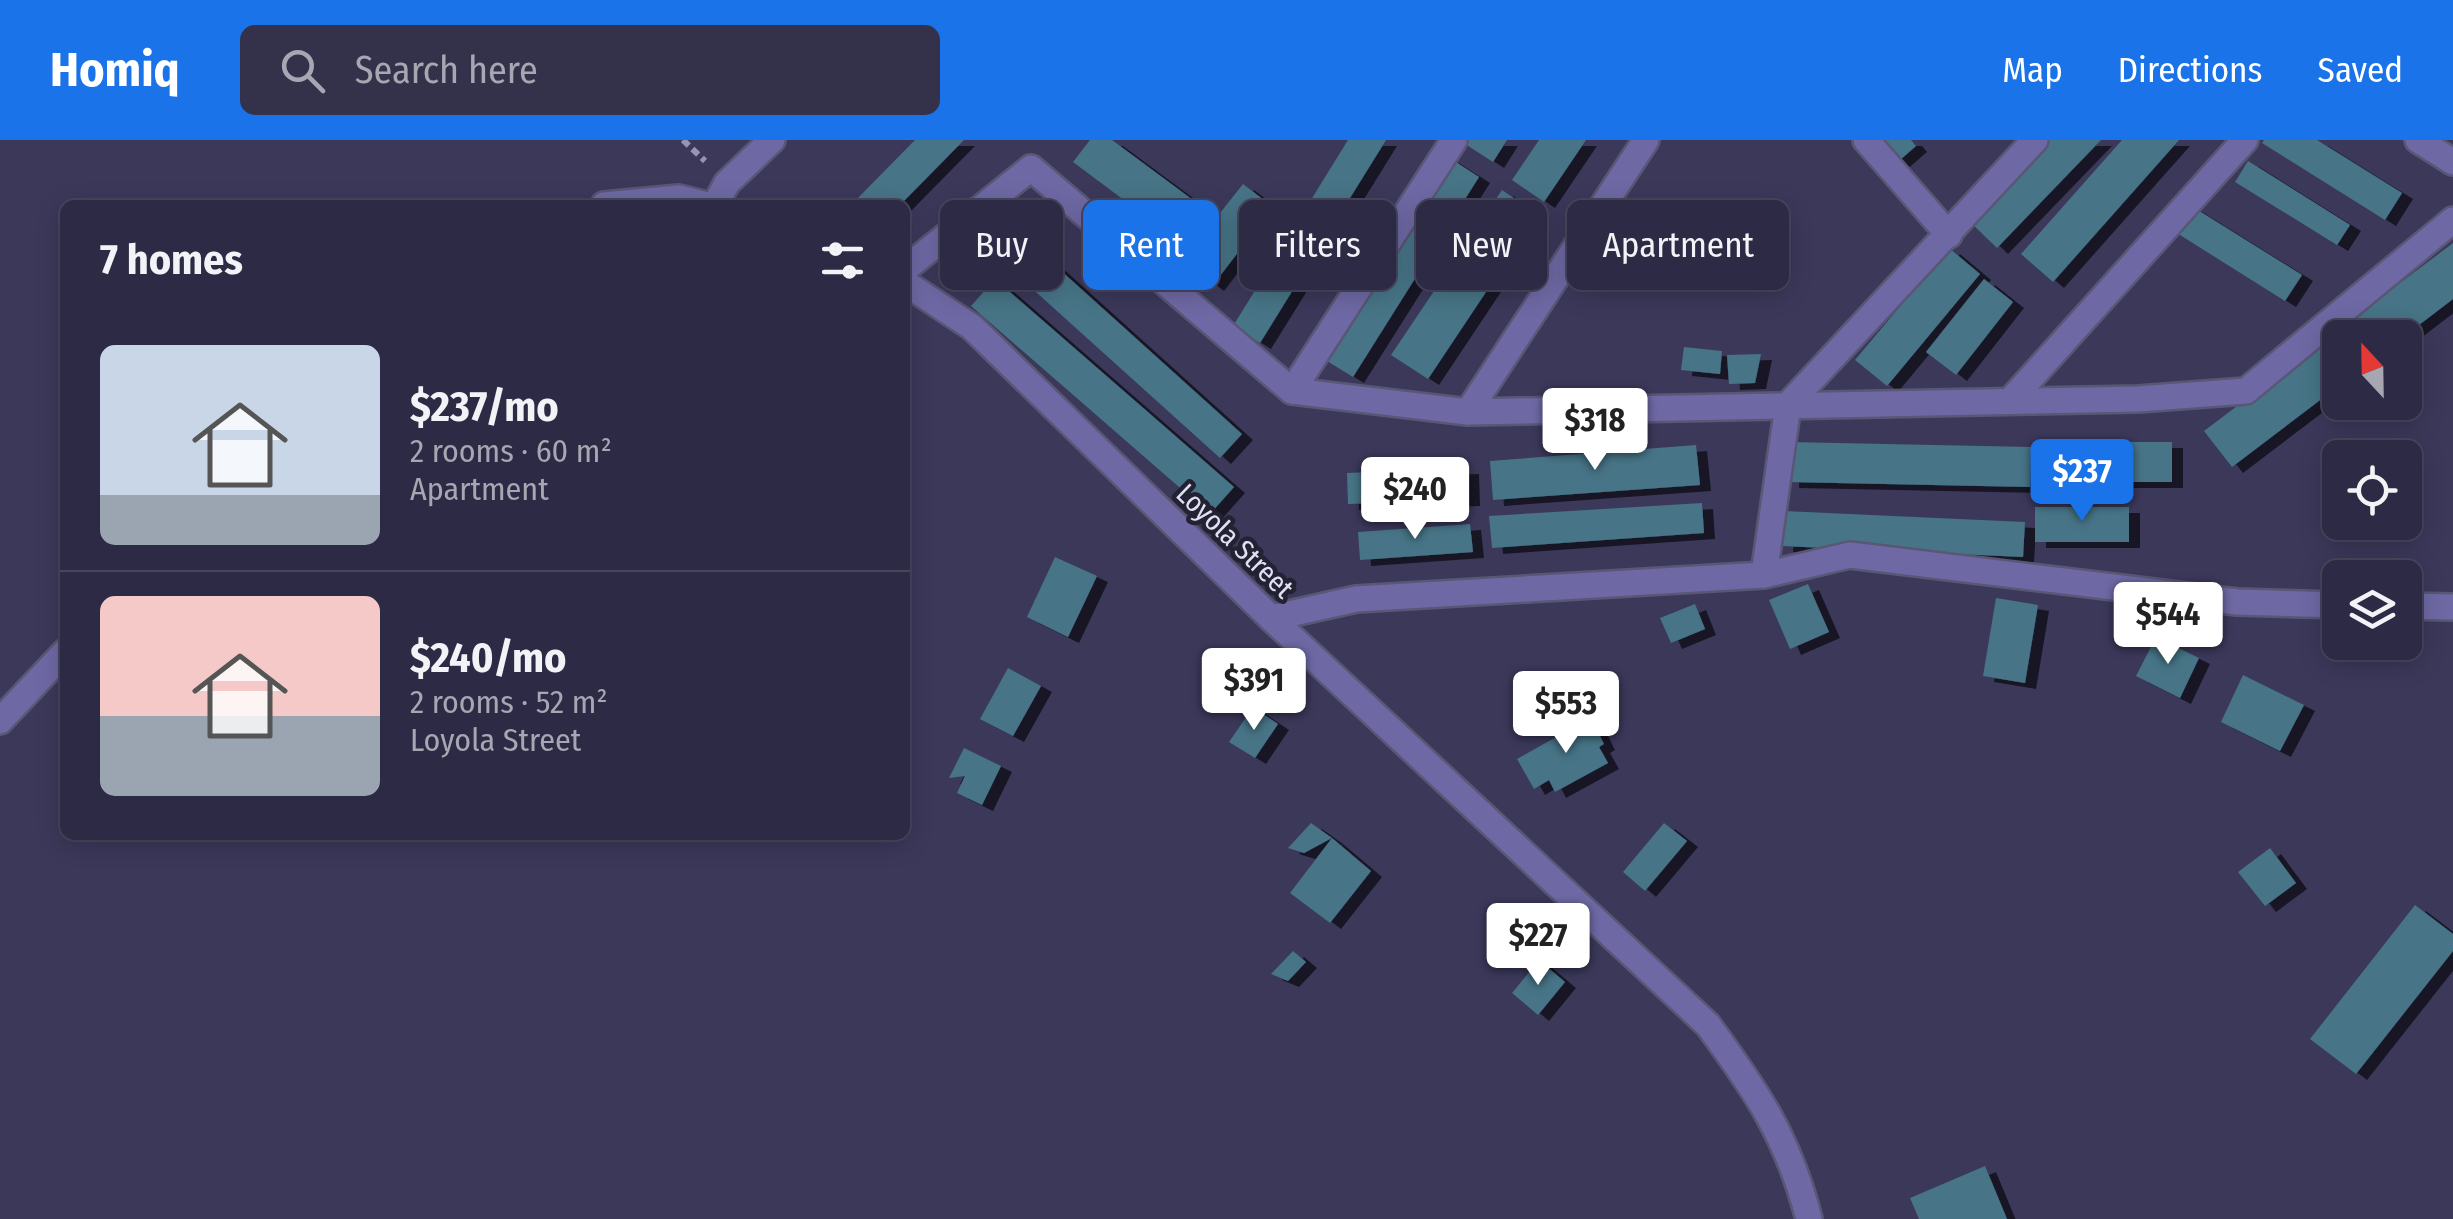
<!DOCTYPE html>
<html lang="en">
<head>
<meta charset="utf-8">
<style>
  :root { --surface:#2c2a44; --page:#34324b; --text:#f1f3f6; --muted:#a6a7b2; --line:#48465d; --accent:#1a73e8 }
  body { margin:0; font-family:"Fira Sans Condensed",sans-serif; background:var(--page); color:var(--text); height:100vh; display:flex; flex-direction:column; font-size:38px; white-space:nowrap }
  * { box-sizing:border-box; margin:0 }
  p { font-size:32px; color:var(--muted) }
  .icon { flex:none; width:55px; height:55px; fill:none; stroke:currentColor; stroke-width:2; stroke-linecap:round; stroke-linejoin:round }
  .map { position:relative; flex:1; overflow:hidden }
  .side { position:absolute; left:60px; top:60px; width:850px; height:640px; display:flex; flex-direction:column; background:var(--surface); border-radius:15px; box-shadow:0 5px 25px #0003,0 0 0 2px var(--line) }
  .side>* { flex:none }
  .banner { position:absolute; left:940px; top:60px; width:950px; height:90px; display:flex; gap:20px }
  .needle { width:65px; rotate:338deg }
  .tools { position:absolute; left:2322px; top:180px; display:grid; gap:20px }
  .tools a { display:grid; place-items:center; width:100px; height:100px; border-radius:15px; background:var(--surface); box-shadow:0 5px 25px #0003,0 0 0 2px var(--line); font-size:50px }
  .price { position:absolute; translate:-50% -85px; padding:0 22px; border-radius:10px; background:#fff; color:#222; font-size:32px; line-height:65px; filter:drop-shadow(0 2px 5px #0008) }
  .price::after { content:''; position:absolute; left:50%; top:60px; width:30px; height:22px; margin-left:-15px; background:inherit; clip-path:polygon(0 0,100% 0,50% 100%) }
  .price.selected { background:var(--accent); color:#fff }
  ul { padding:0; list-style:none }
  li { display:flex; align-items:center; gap:30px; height:250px; padding:0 40px }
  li+li { border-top:2px solid var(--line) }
  li span { display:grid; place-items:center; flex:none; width:280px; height:200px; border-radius:15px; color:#555 }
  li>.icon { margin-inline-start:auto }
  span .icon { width:120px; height:120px; fill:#fffc; stroke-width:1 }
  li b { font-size:42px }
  h2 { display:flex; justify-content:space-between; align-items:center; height:120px; padding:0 40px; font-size:42px }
  .tag { padding:0 35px; border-radius:15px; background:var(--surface); box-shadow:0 5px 25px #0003,0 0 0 2px var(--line); font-size:35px; line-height:90px }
  .tag.selected { background:var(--accent); color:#fff }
  header { display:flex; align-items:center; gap:60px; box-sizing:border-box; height:140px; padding:0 50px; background:var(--accent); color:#fff }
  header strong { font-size:48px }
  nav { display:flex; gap:55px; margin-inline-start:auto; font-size:35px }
  .search { width:700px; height:90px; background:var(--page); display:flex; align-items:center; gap:25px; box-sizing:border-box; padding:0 35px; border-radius:15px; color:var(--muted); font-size:38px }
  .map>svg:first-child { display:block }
</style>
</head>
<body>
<header>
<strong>Homiq</strong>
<div class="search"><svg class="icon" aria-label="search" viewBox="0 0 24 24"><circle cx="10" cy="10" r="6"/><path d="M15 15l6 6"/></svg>Search here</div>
<nav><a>Map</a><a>Directions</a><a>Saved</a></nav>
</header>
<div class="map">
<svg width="2453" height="1079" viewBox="0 0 2453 1079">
  <defs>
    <filter id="shadow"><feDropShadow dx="11" dy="6" stdDeviation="0" flood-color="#0009"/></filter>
  </defs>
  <rect width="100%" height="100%" fill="#3b385a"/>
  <g fill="#467487" filter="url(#shadow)">
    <path d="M915 0H964L900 65H851Z"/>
    <path d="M1090 0H1112L1197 63 1172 96 1073 22Z"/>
    <path d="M1348 0H1386L1260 203 1233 186Z"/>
    <path d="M1459 0H1507L1493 22Z"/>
    <path d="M1539 0H1586L1544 62 1512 40Z"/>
    <path d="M1869 0H1911L1916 6 1892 27Z"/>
    <path d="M2048 0H2101L1997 108 1970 82Z"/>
    <path d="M2122 0H2179L2053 142 2021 114Z"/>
    <path d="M2264 0H2317L2402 53 2385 80 2262 3Z"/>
    <path d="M1448 17 1479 37 1353 237 1322 218Z"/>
    <path d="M2248 21 2350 85 2337 105 2235 42Z"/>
    <path d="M1243 44 1273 67 1213 145 1182 121Z"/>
    <path d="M1502 50 1538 74 1428 239 1391 215Z"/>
    <path d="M2188 64 2302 135 2285 161 2172 90Z"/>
    <path d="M1007 82 1242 294 1220 318 985 106Z"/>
    <path d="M2453 103V159L2402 198H2340V245L2232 327 2204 291Z"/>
    <path d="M1949 108 1980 134 1887 246 1855 220Z"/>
    <path d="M995 139 1234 347 1210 374 971 166Z"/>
    <path d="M1984 139 2013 162 1956 235 1926 212Z"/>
    <path d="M1684 207 1722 211 1720 234 1681 230Z"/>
    <path d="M1761 214 1755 243 1729 244 1727 215Z"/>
    <path d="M1789 302 2031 307 2030 347 1788 342Z"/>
    <rect x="2037" y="302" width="135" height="40"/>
    <path d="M1696 305 1700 345 1493 360 1490 321Z"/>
    <path d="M1468 328 1469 360 1348 364 1347 333Z"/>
    <path d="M1702 363 1704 393 1492 408 1489 376Z"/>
    <rect x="2035" y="367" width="94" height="35"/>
    <path d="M1784 371 2025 382 2023 417 1782 406Z"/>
    <path d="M1470 384 1473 412 1360 420 1358 392Z"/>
    <path d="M1055 417 1097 436 1068 497 1027 477Z"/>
    <path d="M1808 444 1829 492 1790 509 1769 460Z"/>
    <path d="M1996 458 2038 465 2025 543 1983 536Z"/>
    <path d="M1695 464 1705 489 1671 503 1660 478Z"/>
    <path d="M2156 497 2199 518 2180 558 2136 536Z"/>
    <path d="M1008 528 1041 546 1013 596 980 579Z"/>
    <path d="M2243 535 2304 565 2280 611 2221 582Z"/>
    <path d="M1253 567 1278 584 1255 618 1229 602Z"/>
    <path d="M1597 574 1604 586 1597 590 1604 604 1599 607 1608 623 1555 652 1549 640 1534 649 1517 619Z"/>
    <path d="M964 608 1001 626 982 665 957 653 965 636 949 638Z"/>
    <path d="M1311 683 1332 698 1304 713 1288 708Z"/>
    <path d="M1664 683 1687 701 1645 751 1623 732Z"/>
    <path d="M1332 698 1371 731 1330 783 1290 753Z"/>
    <path d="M2270 708 2296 743 2265 766 2238 732Z"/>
    <path d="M2415 765 2453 794V811L2356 934 2310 899Z"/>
    <path d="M1293 811 1306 822 1288 841 1271 834Z"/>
    <path d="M1539 820 1565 842 1538 875 1512 853Z"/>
    <path d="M1985 1026 2007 1079H1919L1910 1058Z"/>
  </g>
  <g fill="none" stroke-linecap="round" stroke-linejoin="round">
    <g stroke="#595676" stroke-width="30">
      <g id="minor">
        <path d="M1866 0 1949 95"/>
        <path d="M2418 0 2453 22"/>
        <path d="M715 65 727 43 772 0"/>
        <path d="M905 129 1031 28 1292 251 1468 272 2138 259 2246 251 2453 80"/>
        <path d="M1292 251 1454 0"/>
        <path d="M2010 261 2245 0"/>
        <path d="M1468 272 1646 0"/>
        <path d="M1764 435 1788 265 2035 0"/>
        <path d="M2405 466 2453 467"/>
        <path d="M1271 478 1356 459 1764 435 1850 415 2237 462 2340 465"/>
      </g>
    </g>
    <g stroke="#595676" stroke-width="30">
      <g id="tertiary">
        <path d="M604 65 679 58 707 65"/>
        <path d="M905 143 972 187 1271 478 1708 885C1757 952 1788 997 1809 1079"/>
        <path d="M0 581 65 512"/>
      </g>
    </g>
    <path stroke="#9694b0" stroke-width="6" stroke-dasharray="8 5" stroke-linecap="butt" d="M683 0 705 21"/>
    <use href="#minor" stroke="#6e69a4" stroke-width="25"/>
    <use href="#tertiary" stroke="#6e69a4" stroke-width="25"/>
  </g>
  <g text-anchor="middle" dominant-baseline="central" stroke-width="9" stroke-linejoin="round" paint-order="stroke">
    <g font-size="28" fill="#e1e0f6" stroke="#232232">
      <text transform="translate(1235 401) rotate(44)">Loyola Street</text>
    </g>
  </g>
</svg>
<div class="tools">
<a><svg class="needle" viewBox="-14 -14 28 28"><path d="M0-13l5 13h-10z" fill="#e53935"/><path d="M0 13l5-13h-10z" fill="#a6a7b2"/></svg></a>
<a><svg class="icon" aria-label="locate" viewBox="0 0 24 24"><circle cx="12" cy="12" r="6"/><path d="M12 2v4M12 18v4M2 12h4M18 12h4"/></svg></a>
<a><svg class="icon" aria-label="layers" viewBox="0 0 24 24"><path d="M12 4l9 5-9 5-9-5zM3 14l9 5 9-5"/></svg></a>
</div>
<b class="price" style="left:1595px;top:333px">$318</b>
<b class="price selected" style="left:2082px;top:384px">$237</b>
<b class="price" style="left:1415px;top:402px">$240</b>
<b class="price" style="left:2168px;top:527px">$544</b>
<b class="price" style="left:1254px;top:593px">$391</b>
<b class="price" style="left:1566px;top:616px">$553</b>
<b class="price" style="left:1538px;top:848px">$227</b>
<div class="banner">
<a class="tag">Buy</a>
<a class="tag selected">Rent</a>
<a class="tag">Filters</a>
<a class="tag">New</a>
<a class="tag">Apartment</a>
</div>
<section class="side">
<h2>7 homes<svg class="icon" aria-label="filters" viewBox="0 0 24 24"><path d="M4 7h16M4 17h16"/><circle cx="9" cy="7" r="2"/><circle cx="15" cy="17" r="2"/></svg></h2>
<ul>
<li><span style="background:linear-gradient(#c9d6e8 75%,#9aa5b1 0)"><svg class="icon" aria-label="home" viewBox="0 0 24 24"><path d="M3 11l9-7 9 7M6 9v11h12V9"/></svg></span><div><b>$237/mo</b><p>2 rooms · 60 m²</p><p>Apartment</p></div></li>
<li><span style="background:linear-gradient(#f6c9c9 60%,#9aa5b1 0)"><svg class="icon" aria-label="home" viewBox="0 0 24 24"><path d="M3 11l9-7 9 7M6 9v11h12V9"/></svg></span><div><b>$240/mo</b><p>2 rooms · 52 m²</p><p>Loyola Street</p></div></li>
</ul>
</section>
</div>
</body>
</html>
